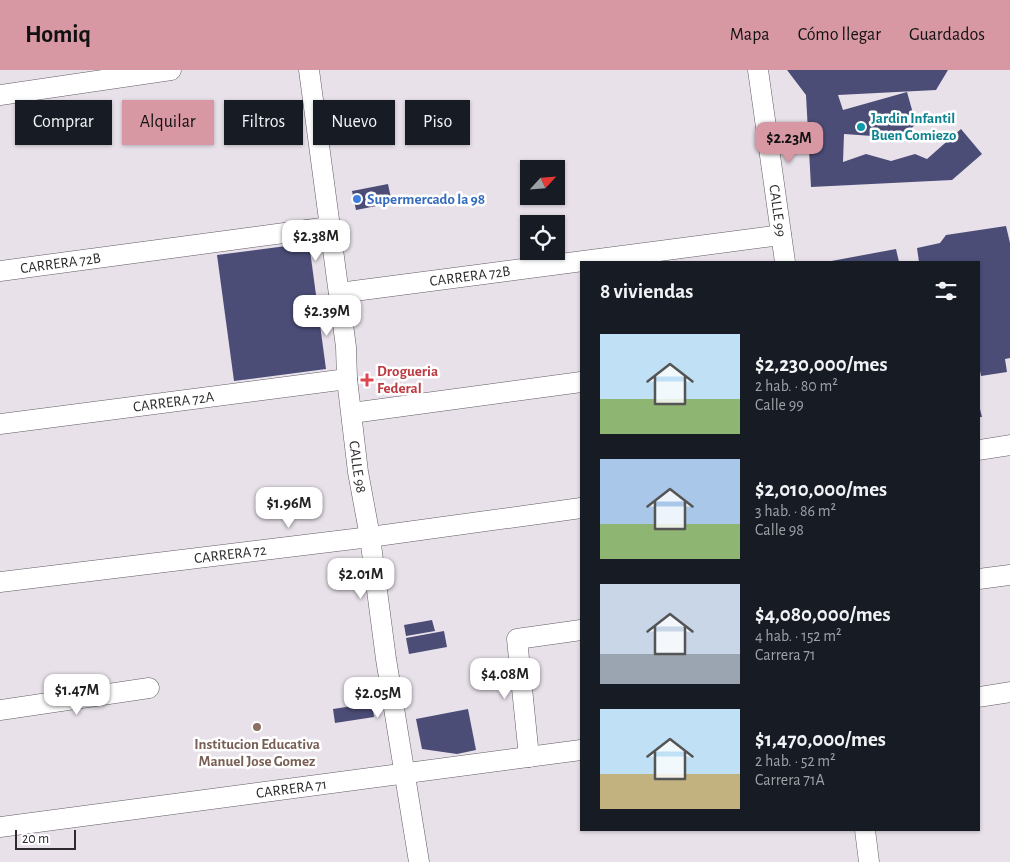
<!DOCTYPE html>
<html lang="es">
<head>
<meta charset="utf-8">
<style>
  :root { --surface:#171b24; --page:#242831; --text:#f1f3f6; --muted:#9ea1a6; --accent:#d797a3 }
  body { margin:0; font-family:"Alegreya Sans",sans-serif; background:var(--page); color:var(--text); height:100vh; display:flex; flex-direction:column; font-size:19px; white-space:nowrap }
  * { box-sizing:border-box; margin:0 }
  p { font-size:16px; color:var(--muted) }
  .icon { flex:none; width:28px; height:28px; fill:none; stroke:currentColor; stroke-width:2; stroke-linecap:round; stroke-linejoin:round }
  .map { position:relative; flex:1; overflow:hidden }
  .drawer { position:absolute; left:580px; top:191px; width:400px; height:570px; display:flex; flex-direction:column; background:var(--surface); border-radius:0px; box-shadow:0 1px 4px #0004 }
  .drawer>* { flex:none }
  .hud { position:absolute; left:15px; top:30px; width:475px; height:45px; display:flex; gap:10px }
  .needle { width:32px; rotate:64deg }
  .buttons { position:absolute; left:520px; top:90px; display:grid; gap:10px }
  .buttons a { display:grid; place-items:center; width:45px; height:45px; border-radius:0px; background:var(--surface); box-shadow:0 1px 4px #0004; font-size:25px }
  .scale { position:absolute; left:15px; bottom:12px; width:61px; box-sizing:border-box; padding-left:5px; border:2px solid #2e2b2e; border-top:0; font-size:14px; line-height:18px; white-space:nowrap; color:#2e2b2e; -webkit-text-stroke:4px #fff; paint-order:stroke }
  .price { position:absolute; translate:-50% -42px; padding:0 11px; border-radius:10px; background:#fff; color:#222; font-size:16px; line-height:32px; filter:drop-shadow(0 1px 2px #0008) }
  .price::after { content:''; position:absolute; left:50%; top:30px; width:15px; height:11px; margin-left:-8px; background:inherit; clip-path:polygon(0 0,100% 0,50% 100%) }
  .price.selected { background:var(--accent); color:#111 }
  ul { padding:0; list-style:none }
  li { display:flex; align-items:center; gap:15px; height:125px; padding:0 20px }
  li span { display:grid; place-items:center; flex:none; width:140px; height:100px; border-radius:0px; color:#555 }
  li>.icon { margin-inline-start:auto }
  span .icon { width:60px; height:60px; fill:#fffc; stroke-width:1 }
  li b { font-size:21px }
  h2 { display:flex; justify-content:space-between; align-items:center; height:60px; padding:0 20px; font-size:21px }
  .pill { padding:0 18px; border-radius:0px; background:var(--surface); box-shadow:0 1px 4px #0004; font-size:18px; line-height:45px }
  .pill.selected { background:var(--accent); color:#111 }
  header { display:flex; align-items:center; gap:30px; box-sizing:border-box; height:70px; padding:0 25px; background:var(--accent); color:#111 }
  header strong { font-size:24px }
  nav { display:flex; gap:28px; margin-inline-start:auto; font-size:18px }
  .map>svg:first-child { display:block }
</style>
</head>
<body>
<header>
<strong>Homiq</strong>
<nav><a>Mapa</a><a>Cómo llegar</a><a>Guardados</a></nav>
</header>
<div class="map">
<svg width="1010" height="792" viewBox="0 0 1010 792">
  <rect width="100%" height="100%" fill="#e8e1ea"/>
  <g fill="#4c4d77">
    <path d="M787 0H948L936 20 838 25 843 40 907 22 916 54 901 68 844 64 843 92 866 84 891 91 915 84 927 89 961 59 982 84 952 110 811 117 806 25Z"/>
    <path d="M388 114 392 133 356 140 352 121Z"/>
    <path d="M1006 156 1010 173V288L1005 289 1007 302 981 306 979 296V192H919L917 178 940 173 946 165Z"/>
    <path d="M309 173 326 299 234 311 217 185Z"/>
    <path d="M896 179 899 192H826Z"/>
    <path d="M979 335 982 347H979Z"/>
    <path d="M432 550 435 561 406 566 404 555Z"/>
    <path d="M444 561 447 577 409 584 406 568Z"/>
    <path d="M372 633 374 647 335 653 333 639Z"/>
    <path d="M468 639 476 680 457 684 422 679 416 649Z"/>
  </g>
  <g fill="none" stroke-linecap="round" stroke-linejoin="round">
    <g stroke="#615b63" stroke-width="21">
      <g id="minor">
        <path id="s1" d="M309 0 346 277 347 309 358 402 370 467 386 589 419 792"/>
        <path id="s2" d="M758 0 785 192"/>
        <path d="M0 25 171 0"/>
        <path id="s3" d="M0 201 329 157"/>
        <path id="s4" d="M339 223 781 165"/>
        <path d="M352 343 581 312"/>
        <path id="s5" d="M0 354 347 309"/>
        <path d="M979 380 1010 375"/>
        <path d="M979 509 1010 505"/>
        <path id="s6" d="M0 512 370 467 581 438"/>
        <path d="M979 627 1010 622"/>
        <path d="M0 640 149 618"/>
        <path d="M529 687 517 569 581 560"/>
        <path id="s7" d="M0 757 581 680"/>
        <path d="M865 760 869 792"/>
      </g>
    </g>
    <use href="#minor" stroke="#fff" stroke-width="20"/>
  </g>
  <circle fill="#0f9aa8" stroke="#fff" stroke-width="2" cx="861" cy="57" r="5"/>
  <circle fill="#3f7fe0" stroke="#fff" stroke-width="2" cx="357" cy="129" r="5"/>
  <path fill="#e0444e" stroke="#fff" stroke-width="2" d="M364.5 302.5h5v5h5v5h-5v5h-5v-5h-5v-5h5z"/>
  <circle fill="#8d6e63" stroke="#fff" stroke-width="2" cx="257" cy="657" r="5"/>
  <g text-anchor="middle" dominant-baseline="central" stroke-width="5" stroke-linejoin="round" paint-order="stroke">
    <g font-size="15" font-weight="bold" fill="#0d838f" stroke="#fff" text-anchor="start">
      <text x="871" y="48">Jardin Infantil<tspan x="871" dy="17">Buen Comiezo</tspan></text>
    </g>
    <g font-size="15" font-weight="bold" fill="#366cbe" stroke="#fff" text-anchor="start">
      <text x="367" y="129">Supermercado la 98</text>
    </g>
    <g font-size="15" fill="#2e2b2e" stroke="#fff">
      <text stroke="none"><textPath href="#s2" startOffset="142">CALLE 99</textPath></text>
      <text stroke="none"><textPath href="#s3" startOffset="61">CARRERA 72B</textPath></text>
      <text stroke="none"><textPath href="#s4" startOffset="132">CARRERA 72B</textPath></text>
      <text stroke="none"><textPath href="#s5" startOffset="175">CARRERA 72A</textPath></text>
      <text stroke="none"><textPath href="#s1" startOffset="400">CALLE 98</textPath></text>
      <text stroke="none"><textPath href="#s6" startOffset="232">CARRERA 72</textPath></text>
      <text stroke="none"><textPath href="#s7" startOffset="294">CARRERA 71</textPath></text>
    </g>
    <g font-size="15" font-weight="bold" fill="#be3a42" stroke="#fff" text-anchor="start">
      <text x="377" y="301">Drogueria<tspan x="377" dy="17">Federal</tspan></text>
    </g>
    <g font-size="15" font-weight="bold" fill="#785e54" stroke="#fff">
      <text x="257" y="674">Institucion Educativa<tspan x="257" dy="17">Manuel Jose Gomez</tspan></text>
    </g>
  </g>
</svg>
<div class="buttons">
<a><svg class="needle" viewBox="-14 -14 28 28"><path d="M0-13l5 13h-10z" fill="#e53935"/><path d="M0 13l5-13h-10z" fill="#9ea1a6"/></svg></a>
<a><svg class="icon" aria-label="locate" viewBox="0 0 24 24"><circle cx="12" cy="12" r="6"/><path d="M12 2v4M12 18v4M2 12h4M18 12h4"/></svg></a>
</div>
<div class="scale">20 m</div>
<b class="price selected" style="left:789px;top:94px">$2.23M</b>
<b class="price" style="left:316px;top:192px">$2.38M</b>
<b class="price" style="left:327px;top:267px">$2.39M</b>
<b class="price" style="left:289px;top:459px">$1.96M</b>
<b class="price" style="left:361px;top:530px">$2.01M</b>
<b class="price" style="left:505px;top:630px">$4.08M</b>
<b class="price" style="left:77px;top:646px">$1.47M</b>
<b class="price" style="left:378px;top:649px">$2.05M</b>
<div class="hud">
<a class="pill">Comprar</a>
<a class="pill selected">Alquilar</a>
<a class="pill">Filtros</a>
<a class="pill">Nuevo</a>
<a class="pill">Piso</a>
</div>
<section class="drawer">
<h2>8 viviendas<svg class="icon" aria-label="filters" viewBox="0 0 24 24"><path d="M4 7h16M4 17h16"/><circle cx="9" cy="7" r="2"/><circle cx="15" cy="17" r="2"/></svg></h2>
<ul>
<li><span style="background:linear-gradient(#bfe0f5 65%,#8fb573 0)"><svg class="icon" aria-label="home" viewBox="0 0 24 24"><path d="M3 11l9-7 9 7M6 9v11h12V9"/></svg></span><div><b>$2,230,000/mes</b><p>2 hab. · 80 m²</p><p>Calle 99</p></div></li>
<li><span style="background:linear-gradient(#a9c7e8 65%,#8fb573 0)"><svg class="icon" aria-label="home" viewBox="0 0 24 24"><path d="M3 11l9-7 9 7M6 9v11h12V9"/></svg></span><div><b>$2,010,000/mes</b><p>3 hab. · 86 m²</p><p>Calle 98</p></div></li>
<li><span style="background:linear-gradient(#c9d6e8 70%,#9aa5b1 0)"><svg class="icon" aria-label="home" viewBox="0 0 24 24"><path d="M3 11l9-7 9 7M6 9v11h12V9"/></svg></span><div><b>$4,080,000/mes</b><p>4 hab. · 152 m²</p><p>Carrera 71</p></div></li>
<li><span style="background:linear-gradient(#bfe0f5 65%,#c2b280 0)"><svg class="icon" aria-label="home" viewBox="0 0 24 24"><path d="M3 11l9-7 9 7M6 9v11h12V9"/></svg></span><div><b>$1,470,000/mes</b><p>2 hab. · 52 m²</p><p>Carrera 71A</p></div></li>
</ul>
</section>
</div>
</body>
</html>
